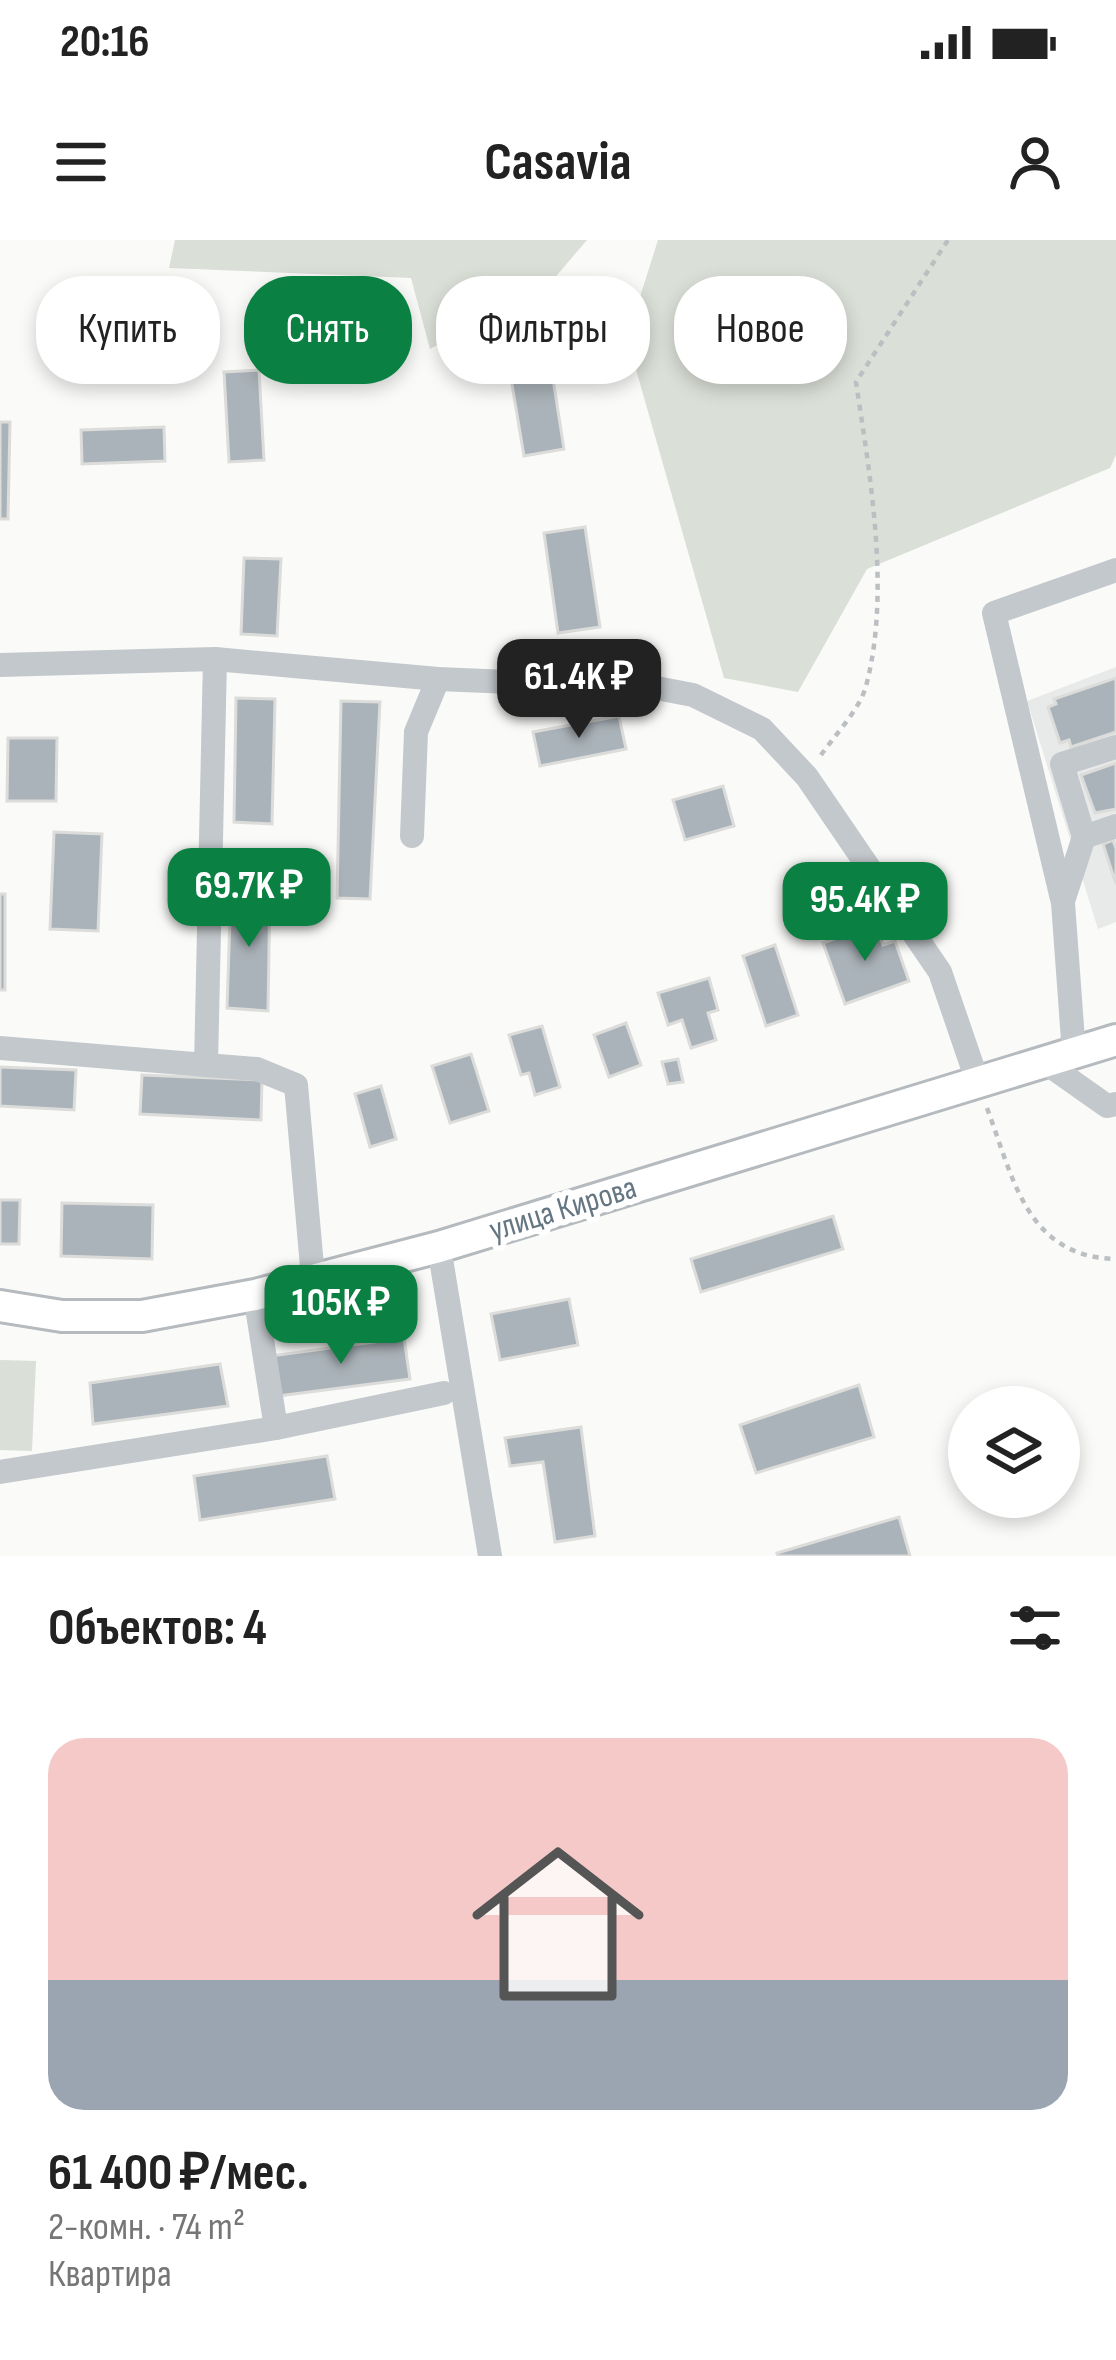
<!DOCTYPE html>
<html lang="ru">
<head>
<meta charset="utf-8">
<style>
  :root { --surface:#fff; --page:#f6f6f6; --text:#222; --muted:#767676; --accent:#0b8043 }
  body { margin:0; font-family:"Sofia Sans Condensed",sans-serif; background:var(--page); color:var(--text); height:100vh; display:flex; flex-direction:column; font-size:45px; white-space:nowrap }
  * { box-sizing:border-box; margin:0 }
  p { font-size:39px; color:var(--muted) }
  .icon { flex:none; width:66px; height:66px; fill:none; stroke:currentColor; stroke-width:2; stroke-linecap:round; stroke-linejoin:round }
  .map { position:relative; height:1316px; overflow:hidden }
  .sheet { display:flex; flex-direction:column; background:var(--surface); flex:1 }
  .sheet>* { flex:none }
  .top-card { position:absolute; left:36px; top:36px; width:1044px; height:108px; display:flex; gap:24px }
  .controls { position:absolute; left:948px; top:1146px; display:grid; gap:24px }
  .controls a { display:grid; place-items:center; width:132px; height:132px; border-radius:50%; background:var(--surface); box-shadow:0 6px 18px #0003; font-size:60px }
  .price { position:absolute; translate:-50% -102px; padding:0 27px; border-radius:24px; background:var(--accent); color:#fff; font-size:39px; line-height:78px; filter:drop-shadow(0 3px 6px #0008) }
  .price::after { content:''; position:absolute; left:50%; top:72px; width:36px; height:27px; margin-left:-18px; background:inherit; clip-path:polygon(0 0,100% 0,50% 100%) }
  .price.current { background:#222; color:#fff }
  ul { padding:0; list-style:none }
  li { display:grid; align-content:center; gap:24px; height:636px; padding:0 48px }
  li span { display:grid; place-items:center; height:372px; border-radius:36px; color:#555 }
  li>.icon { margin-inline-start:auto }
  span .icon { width:216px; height:216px; fill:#fffc; stroke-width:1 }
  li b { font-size:51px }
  h2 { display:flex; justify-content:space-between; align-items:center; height:144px; padding:0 48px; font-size:51px }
  .tag { padding:0 42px; border-radius:48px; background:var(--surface); box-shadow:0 6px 18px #0003; font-size:42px; line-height:108px }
  .tag.current { background:var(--accent); color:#fff }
  .status { display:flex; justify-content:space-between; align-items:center; height:84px; padding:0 60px; background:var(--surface); direction:ltr }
  .status svg { height:33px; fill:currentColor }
  header { display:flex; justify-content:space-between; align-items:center; height:156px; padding:0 48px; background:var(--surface); font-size:54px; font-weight:700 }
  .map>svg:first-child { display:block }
</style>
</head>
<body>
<div class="status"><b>20:16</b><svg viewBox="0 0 49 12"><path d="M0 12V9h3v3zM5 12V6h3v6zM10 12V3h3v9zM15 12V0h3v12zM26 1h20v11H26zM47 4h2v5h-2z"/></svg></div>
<header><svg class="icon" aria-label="menu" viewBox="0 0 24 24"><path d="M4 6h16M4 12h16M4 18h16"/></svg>Casavia<svg class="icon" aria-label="person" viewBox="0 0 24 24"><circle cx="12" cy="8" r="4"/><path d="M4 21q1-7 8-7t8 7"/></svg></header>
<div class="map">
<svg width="1116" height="1316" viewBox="0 0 1116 1316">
  <rect width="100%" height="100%" fill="#fafaf8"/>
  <path fill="#e8e9e9" d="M1116 427V682L1098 689 1027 461Z"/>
  <g fill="#dadfd7">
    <path d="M175 0H587L552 41 430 109 411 38 169 28Z"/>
    <path d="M658 0H1116V215L1110 228 867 329 798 452 724 438 627 98Z"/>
    <path d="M0 1120 36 1121 32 1211 0 1210Z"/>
  </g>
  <g fill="#aab3b9" stroke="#dcdcda" stroke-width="3">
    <path d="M550 120 564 209 524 216 509 127Z"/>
    <path d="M259 130 264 220 229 222 224 132Z"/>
    <path d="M0 182H10L8 279H0Z"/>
    <path d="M164 187 165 221 82 224 81 190Z"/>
    <path d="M585 287 600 387 558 393 544 293Z"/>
    <path d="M244 318 281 319 277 396 241 394Z"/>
    <path d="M1116 438V492L1071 507 1069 500 1060 503 1048 467 1056 464 1054 459Z"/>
    <path d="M236 458 275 459 272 584 234 582Z"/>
    <path d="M341 461 380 462 370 659 337 658Z"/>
    <path d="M619 476 626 509 540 526 533 492Z"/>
    <path d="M8 498H57L56 561H7Z"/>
    <path d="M1116 523V569L1095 573 1081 535Z"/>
    <path d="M723 546 734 586 685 600 673 560Z"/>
    <path d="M54 592 102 594 98 691 50 689Z"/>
    <path d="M1113 600 1116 609V644L1103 604Z"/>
    <path d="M231 649 270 650 268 771 227 768Z"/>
    <rect x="0" y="654" width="5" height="96"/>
    <path d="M876 684 883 705 895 701 909 741 845 764 823 703Z"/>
    <path d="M775 705 798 775 766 786 743 716Z"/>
    <path d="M709 738 718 770 708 773 716 800 691 808 682 780 668 785 658 753Z"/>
    <path d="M626 783 641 825 609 837 594 795Z"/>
    <path d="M542 786 560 847 535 855 529 833 521 835 509 795Z"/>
    <path d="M471 814 489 871 450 883 432 826Z"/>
    <path d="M678 819 683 842 668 844 662 822Z"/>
    <path d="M0 827 76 830 74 870 0 866Z"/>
    <path d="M142 835 262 840 261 880 140 874Z"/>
    <path d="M381 846 396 899 370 907 355 854Z"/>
    <path d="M0 960H20L19 1004H0Z"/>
    <path d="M62 963 153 965 152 1019 61 1016Z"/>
    <path d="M833 976 843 1009 701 1052 691 1019Z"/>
    <path d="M569 1059 578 1105 500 1120 491 1074Z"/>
    <path d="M404 1098 410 1139 278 1156 271 1116Z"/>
    <path d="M220 1124 228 1166 93 1184 90 1143Z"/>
    <path d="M859 1145 874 1197 756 1233 740 1185Z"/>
    <path d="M581 1187 595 1296 555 1302 543 1222 510 1226 505 1198Z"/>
    <path d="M327 1216 335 1259 200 1280 194 1236Z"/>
    <path d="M899 1277 910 1316H778L777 1313Z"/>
  </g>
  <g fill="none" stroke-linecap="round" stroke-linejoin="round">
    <g stroke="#b5babe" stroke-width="36">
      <path id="major" d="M0 1066 62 1076H142L255 1055 439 1007 1116 800"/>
    </g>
    <g stroke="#bbbfc2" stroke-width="4.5" stroke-dasharray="6 6" stroke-linecap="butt">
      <path d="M821 515C835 495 860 469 866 446 891 353 870 236 856 142L948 0"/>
      <path d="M987 868C1013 937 1026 1017 1116 1019"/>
    </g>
    <g stroke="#c3c8cc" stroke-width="24">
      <path d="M215 419 206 825 257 829 296 845 313 1038"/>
      <path d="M0 425 215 419 438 439 511 442 609 439 693 455 762 489 807 537 940 732 978 843"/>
      <path d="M412 596 416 492 438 439"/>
      <path d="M1084 597 1062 524 1116 507"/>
      <path d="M1063 661 1084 597 1116 586"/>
      <path d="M0 808 206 825"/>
      <path d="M1074 814 1063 663 994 373 1116 330"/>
      <path d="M1046 823 1107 866 1116 864"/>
      <path d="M439 1007 490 1316"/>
      <path d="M255 1055 276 1188"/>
      <path d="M0 1232 276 1188 444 1153"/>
    </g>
    <use href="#major" stroke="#fff" stroke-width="30"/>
  </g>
  <g text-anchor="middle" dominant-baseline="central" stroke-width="12" stroke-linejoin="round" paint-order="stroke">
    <g font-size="33" fill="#657683" stroke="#fff">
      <text transform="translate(563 969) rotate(-17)">улица Кирова</text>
    </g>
  </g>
</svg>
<div class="controls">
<a><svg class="icon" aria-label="layers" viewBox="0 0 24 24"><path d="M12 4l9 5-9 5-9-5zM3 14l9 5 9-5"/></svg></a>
</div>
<b class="price current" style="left:579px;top:501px">61.4K ₽</b>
<b class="price" style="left:249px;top:710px">69.7K ₽</b>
<b class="price" style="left:865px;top:724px">95.4K ₽</b>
<b class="price" style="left:341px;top:1127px">105K ₽</b>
<div class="top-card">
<a class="tag">Купить</a>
<a class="tag current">Снять</a>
<a class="tag">Фильтры</a>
<a class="tag">Новое</a>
</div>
</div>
<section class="sheet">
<h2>Объектов: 4<svg class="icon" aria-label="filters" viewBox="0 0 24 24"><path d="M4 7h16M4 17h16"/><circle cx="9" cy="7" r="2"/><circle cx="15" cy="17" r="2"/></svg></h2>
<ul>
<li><span style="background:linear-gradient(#f6c9c9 65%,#9aa5b1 0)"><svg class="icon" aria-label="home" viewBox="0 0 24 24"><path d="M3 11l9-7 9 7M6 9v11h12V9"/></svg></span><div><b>61 400 ₽/мес.</b><p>2-комн. · 74 m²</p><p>Квартира</p></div></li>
</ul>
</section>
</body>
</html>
